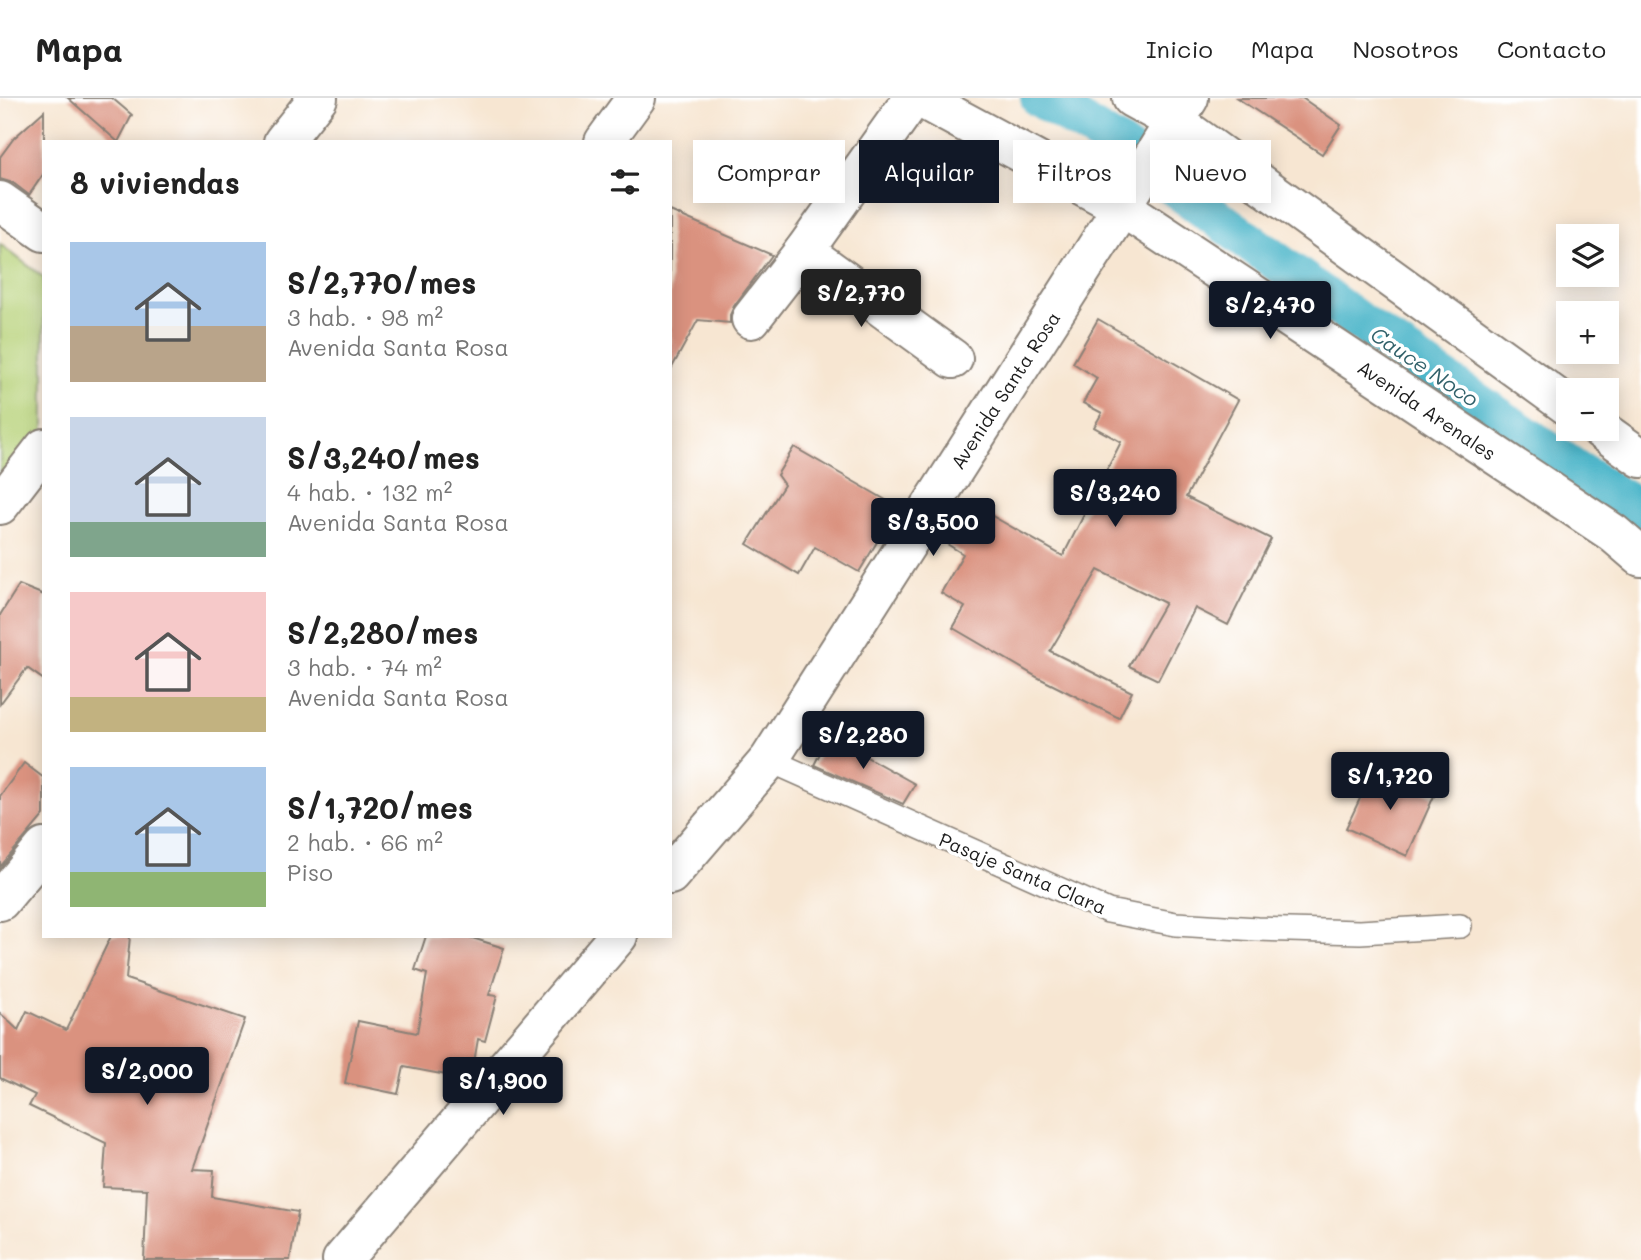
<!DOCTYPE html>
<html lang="es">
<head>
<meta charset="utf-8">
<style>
  :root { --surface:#fff; --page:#f6f6f6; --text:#222; --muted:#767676; --line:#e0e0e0; --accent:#111827 }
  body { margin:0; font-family:Mali,sans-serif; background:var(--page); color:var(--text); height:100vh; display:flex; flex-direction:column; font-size:26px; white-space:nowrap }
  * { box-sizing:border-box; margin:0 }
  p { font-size:23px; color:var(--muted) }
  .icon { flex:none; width:38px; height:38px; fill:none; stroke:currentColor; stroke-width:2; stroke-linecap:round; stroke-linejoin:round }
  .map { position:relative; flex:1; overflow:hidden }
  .side { position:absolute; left:42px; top:42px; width:630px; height:798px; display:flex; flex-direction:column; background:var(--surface); border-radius:0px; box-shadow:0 4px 18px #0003 }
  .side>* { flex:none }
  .hud { position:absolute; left:693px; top:42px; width:665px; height:63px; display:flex; gap:14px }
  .fabs { position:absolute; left:1556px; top:126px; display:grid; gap:14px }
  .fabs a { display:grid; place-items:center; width:63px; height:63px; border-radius:0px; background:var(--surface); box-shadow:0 4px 18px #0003; font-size:35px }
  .price { position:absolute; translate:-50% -60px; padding:0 16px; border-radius:7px; background:var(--accent); color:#fff; font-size:23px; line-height:46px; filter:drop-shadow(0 2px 4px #0008) }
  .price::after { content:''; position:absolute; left:50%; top:42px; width:21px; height:16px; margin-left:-10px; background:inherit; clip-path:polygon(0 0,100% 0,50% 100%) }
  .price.active { background:#222; color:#fff }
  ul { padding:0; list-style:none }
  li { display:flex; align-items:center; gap:21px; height:175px; padding:0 28px }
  li span { display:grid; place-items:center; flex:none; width:196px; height:140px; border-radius:0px; color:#555 }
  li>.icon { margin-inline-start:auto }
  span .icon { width:84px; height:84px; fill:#fffc; stroke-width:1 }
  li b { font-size:30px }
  h2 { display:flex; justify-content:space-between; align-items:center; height:84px; padding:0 28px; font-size:30px }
  .pill { padding:0 24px; border-radius:0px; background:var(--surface); box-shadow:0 4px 18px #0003; font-size:24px; line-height:63px }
  .pill.active { background:var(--accent); color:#fff }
  header { display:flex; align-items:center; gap:42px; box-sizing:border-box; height:98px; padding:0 35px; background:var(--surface); border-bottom:2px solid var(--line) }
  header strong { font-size:33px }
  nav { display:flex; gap:38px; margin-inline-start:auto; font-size:24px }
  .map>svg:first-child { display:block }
</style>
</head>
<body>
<header>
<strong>Mapa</strong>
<nav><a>Inicio</a><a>Mapa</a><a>Nosotros</a><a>Contacto</a></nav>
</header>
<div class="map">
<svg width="1641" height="1162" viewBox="0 0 1641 1162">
  <rect width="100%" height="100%" fill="#fff"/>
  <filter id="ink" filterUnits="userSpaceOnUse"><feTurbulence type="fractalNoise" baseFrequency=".0143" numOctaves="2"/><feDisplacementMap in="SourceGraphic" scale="14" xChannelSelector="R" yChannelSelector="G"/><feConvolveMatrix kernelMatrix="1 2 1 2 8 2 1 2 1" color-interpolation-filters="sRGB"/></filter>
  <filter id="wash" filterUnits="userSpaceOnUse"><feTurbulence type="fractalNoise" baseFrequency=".00686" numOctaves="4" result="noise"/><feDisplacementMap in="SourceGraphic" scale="28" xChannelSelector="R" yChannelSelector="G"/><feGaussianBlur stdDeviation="1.57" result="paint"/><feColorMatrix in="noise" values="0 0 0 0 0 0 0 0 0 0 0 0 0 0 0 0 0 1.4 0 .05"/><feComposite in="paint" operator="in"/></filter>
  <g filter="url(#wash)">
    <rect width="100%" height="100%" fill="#f7e6d2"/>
    <path fill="#b5d076" stroke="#687649" stroke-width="2" d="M0 146 44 180V339L0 395Z"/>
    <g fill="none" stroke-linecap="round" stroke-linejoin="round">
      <path stroke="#4bb5c9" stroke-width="40" d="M1040 0 1116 46 1359 224 1575 371 1641 413"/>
    </g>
    <g id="blocks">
      <g fill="#da927f">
        <path d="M68 0H112L132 17 118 44Z"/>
        <path d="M1237 0H1302L1341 27 1322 56Z"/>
        <path d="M44 13V75L29 97 13 85 0 81V59L14 40Z"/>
        <path d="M670 113 772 157 734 208 730 217V225L698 222 670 273Z"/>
        <path d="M1098 221 1238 302 1186 399 1271 441 1228 527 1195 510 1158 582 1129 568 1165 505 1098 472 1050 553 1132 594 1119 620 1037 579 953 530 965 509 941 495 963 456 947 446 971 406 1063 458 1121 344 1094 329 1102 315 1083 305 1097 280 1073 265Z"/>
        <path d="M794 349 898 409 859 474 815 449 799 477 747 446 784 387 777 377Z"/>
        <path d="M19 487 44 497V582L27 570 0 606V517Z"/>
        <path d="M829 638 915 686 903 706 814 667Z"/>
        <path d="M24 665 44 680V717L0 769V698Z"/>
        <path d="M1374 671 1434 698 1407 758 1346 730Z"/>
        <path d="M111 838H130L126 881 245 921 192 1071 214 1072 212 1099 298 1114 290 1162H144L147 1091 103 1089 106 1045 29 1008 35 997 0 980V915L18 932 27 913 66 932Z"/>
        <path d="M426 838H466L504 850 489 897 497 898 485 943 478 941 472 976 467 981 404 969 398 996 345 985 358 923 417 935 427 876 415 872Z"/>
      </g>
    </g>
  </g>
  <g filter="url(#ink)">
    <use href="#blocks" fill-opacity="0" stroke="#8a8177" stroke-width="2"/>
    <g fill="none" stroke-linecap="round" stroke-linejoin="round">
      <g stroke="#8a8177" stroke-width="26">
        <path id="service" d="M769 662 1108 813 1176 826 1257 831 1360 834 1460 828"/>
      </g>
      <g stroke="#8a8177" stroke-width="42">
        <g id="minor">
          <path d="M920 0 1122 109 1613 435 1641 459"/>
          <path d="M1132 0 1174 23 1568 308"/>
          <path d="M283 44 318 0"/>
          <path d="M604 44 636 0"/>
          <path d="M0 103 44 134"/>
          <path d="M804 153 953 261"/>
          <path d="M751 221 804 153 913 0"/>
          <path d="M1600 331 1641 360"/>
          <path d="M0 407 44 350"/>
          <path d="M0 803 44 750"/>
        </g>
      </g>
      <g stroke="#8a8177" stroke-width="42">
        <g id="tertiary">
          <path d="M670 777 769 662 1122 109 1189 0"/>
          <path d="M342 1162 618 838"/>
        </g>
      </g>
      <use href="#service" stroke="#fff" stroke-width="23"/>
      <use href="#minor" stroke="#fff" stroke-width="38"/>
      <use href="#tertiary" stroke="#fff" stroke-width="38"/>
    </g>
  </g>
  <g text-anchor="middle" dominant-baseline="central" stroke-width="7" stroke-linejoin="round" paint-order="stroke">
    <g font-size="19" fill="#1c1c1c" stroke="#fff">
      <text transform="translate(1005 292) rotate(-57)">Avenida Santa Rosa</text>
      <text transform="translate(1427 312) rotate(34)">Avenida Arenales</text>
      <text transform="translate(1023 775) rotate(23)">Pasaje Santa Clara</text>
    </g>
    <g font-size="21" font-style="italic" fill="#31616a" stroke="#fff">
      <text transform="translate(1425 268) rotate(34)">Cauce Noco</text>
    </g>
  </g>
</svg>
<div class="fabs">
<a><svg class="icon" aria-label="layers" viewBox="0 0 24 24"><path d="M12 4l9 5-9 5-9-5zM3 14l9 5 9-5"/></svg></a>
<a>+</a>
<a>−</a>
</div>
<b class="price active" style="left:861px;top:231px">S/2,770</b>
<b class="price" style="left:1270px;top:243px">S/2,470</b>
<b class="price" style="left:1115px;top:431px">S/3,240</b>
<b class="price" style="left:933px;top:460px">S/3,500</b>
<b class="price" style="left:863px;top:673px">S/2,280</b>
<b class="price" style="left:1390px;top:714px">S/1,720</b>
<b class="price" style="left:147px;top:1009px">S/2,000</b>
<b class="price" style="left:503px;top:1019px">S/1,900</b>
<div class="hud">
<a class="pill">Comprar</a>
<a class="pill active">Alquilar</a>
<a class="pill">Filtros</a>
<a class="pill">Nuevo</a>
</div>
<section class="side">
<h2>8 viviendas<svg class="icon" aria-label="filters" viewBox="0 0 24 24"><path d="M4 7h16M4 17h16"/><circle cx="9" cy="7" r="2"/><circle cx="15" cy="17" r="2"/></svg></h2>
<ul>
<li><span style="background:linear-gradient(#a9c7e8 60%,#b9a48a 0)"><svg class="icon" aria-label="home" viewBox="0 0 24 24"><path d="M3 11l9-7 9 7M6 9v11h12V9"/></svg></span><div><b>S/2,770/mes</b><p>3 hab. · 98 m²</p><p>Avenida Santa Rosa</p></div></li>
<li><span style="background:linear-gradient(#c9d6e8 75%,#7fa58c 0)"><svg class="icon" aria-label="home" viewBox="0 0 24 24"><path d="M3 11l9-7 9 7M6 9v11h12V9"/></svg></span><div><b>S/3,240/mes</b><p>4 hab. · 132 m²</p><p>Avenida Santa Rosa</p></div></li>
<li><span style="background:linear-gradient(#f6c9c9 75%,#c2b280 0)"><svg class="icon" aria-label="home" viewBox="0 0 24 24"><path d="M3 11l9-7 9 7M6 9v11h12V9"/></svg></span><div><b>S/2,280/mes</b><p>3 hab. · 74 m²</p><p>Avenida Santa Rosa</p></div></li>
<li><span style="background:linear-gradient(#a9c7e8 75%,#8fb573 0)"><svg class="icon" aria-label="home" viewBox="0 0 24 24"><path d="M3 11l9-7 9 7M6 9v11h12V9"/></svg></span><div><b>S/1,720/mes</b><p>2 hab. · 66 m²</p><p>Piso</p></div></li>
</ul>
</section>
</div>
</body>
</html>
